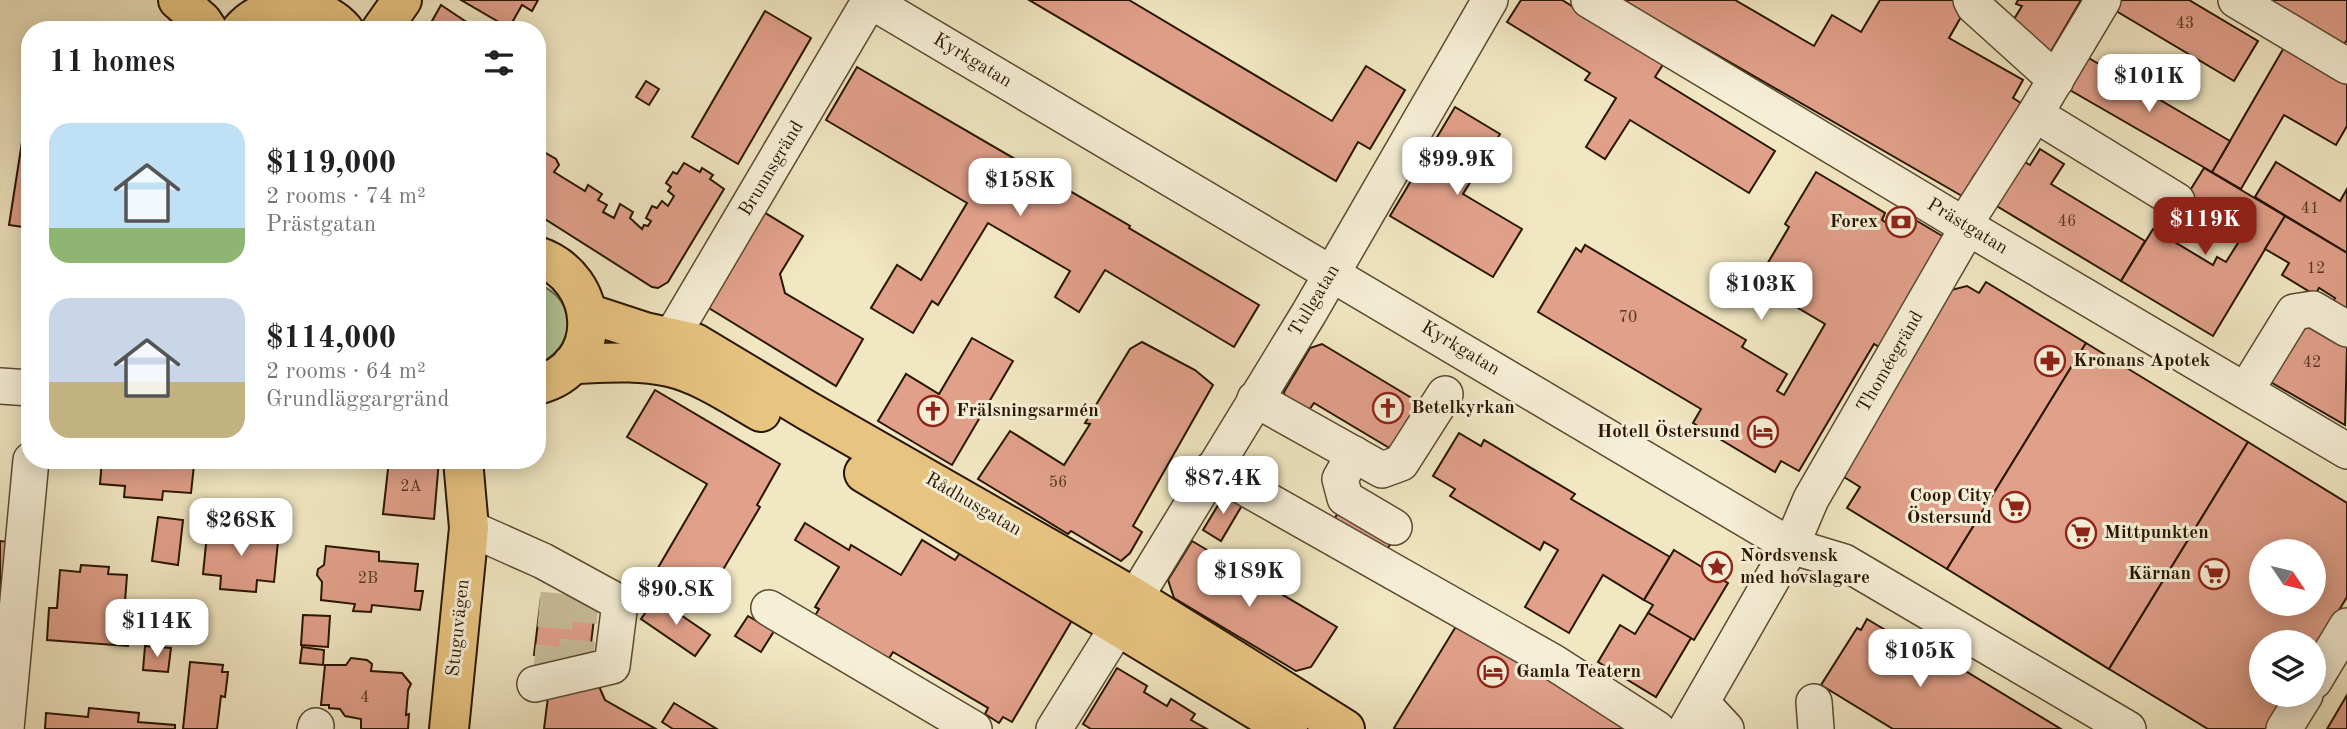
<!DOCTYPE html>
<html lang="en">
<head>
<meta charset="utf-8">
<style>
  :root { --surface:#fff; --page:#f2f2f2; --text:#202124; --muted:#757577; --accent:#8f2418 }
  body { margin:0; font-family:"Old Standard TT",serif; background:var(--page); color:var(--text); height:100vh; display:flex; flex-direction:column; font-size:26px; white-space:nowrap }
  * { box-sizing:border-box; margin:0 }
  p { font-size:23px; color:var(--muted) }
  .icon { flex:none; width:38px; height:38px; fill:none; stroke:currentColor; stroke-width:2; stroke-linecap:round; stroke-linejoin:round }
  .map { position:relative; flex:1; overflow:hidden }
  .panel { position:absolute; left:21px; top:21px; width:525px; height:448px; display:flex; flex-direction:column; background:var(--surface); border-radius:28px; box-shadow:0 4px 18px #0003 }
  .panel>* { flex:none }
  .needle { width:46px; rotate:125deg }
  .fabs { position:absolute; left:2249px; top:539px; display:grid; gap:14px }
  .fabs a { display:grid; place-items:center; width:77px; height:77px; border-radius:50%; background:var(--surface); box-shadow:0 4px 18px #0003; font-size:35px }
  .price { position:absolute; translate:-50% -60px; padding:0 16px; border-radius:14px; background:#fff; color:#222; font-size:23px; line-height:46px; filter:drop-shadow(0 2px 4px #0008) }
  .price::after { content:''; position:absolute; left:50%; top:42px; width:21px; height:16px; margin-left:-10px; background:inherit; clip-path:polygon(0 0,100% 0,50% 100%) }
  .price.on { background:var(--accent); color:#fff }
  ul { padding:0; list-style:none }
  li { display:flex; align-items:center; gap:21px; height:175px; padding:0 28px }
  li span { display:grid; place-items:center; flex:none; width:196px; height:140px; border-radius:21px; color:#555 }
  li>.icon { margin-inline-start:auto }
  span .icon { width:84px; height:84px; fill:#fffc; stroke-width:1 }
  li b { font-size:30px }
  h2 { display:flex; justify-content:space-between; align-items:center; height:84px; padding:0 28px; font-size:30px }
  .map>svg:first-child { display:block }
</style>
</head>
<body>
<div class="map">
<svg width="2347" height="729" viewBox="0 0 2347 729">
  <rect width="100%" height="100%" fill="#f1e7c2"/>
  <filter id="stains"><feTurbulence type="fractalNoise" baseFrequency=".00286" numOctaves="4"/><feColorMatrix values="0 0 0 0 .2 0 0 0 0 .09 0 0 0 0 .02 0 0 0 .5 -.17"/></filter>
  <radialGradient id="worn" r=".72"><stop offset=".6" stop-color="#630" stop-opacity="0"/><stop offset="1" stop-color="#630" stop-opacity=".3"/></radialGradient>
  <path fill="#b6c797" stroke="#6f6e4c" stroke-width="2" d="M537 284C579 298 577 349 537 364Z"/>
  <g fill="#e1a08a" stroke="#281500" stroke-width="2" fill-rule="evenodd">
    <path d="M461 0H538L532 11 522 5 509 28Z"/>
    <path d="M1029 0H1129L1332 121 1366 66 1405 90 1370 149 1358 142 1336 181Z"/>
    <path d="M1521 0H1562L1664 63 1655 77 1775 151 1749 193 1630 120 1605 159 1586 147 1616 98 1585 80 1590 73 1507 22Z"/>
    <path d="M1622 0H1735L1814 46 1832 15 1861 32 1880 0H1964L1969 3 1949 38 2023 80 2013 98 2021 103 1979 176 1975 174 1962 196Z"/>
    <path d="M2018 0H2081L2050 53 2008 29 2022 6 2016 4Z"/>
    <path d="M2116 0H2189L2258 41 2234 81 2111 8Z"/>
    <path d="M2268 0H2347V40L2343 46Z"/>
    <path d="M441 5 474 27 472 30H427Z"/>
    <path d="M765 11 811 38 738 164 692 137Z"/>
    <path d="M2286 44 2347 80V126L2336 145 2284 115 2241 189 2212 172Z"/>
    <path d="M2087 57 2230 141 2212 172 2068 89Z"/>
    <path d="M857 67 1130 226 1129 228 1259 305 1234 347 1105 270 1079 312 1055 297 1070 271 988 223 938 305 932 301 913 333 871 308 897 265 921 280 967 203 826 120Z"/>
    <path d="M646 81 659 89 649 105 636 97Z"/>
    <path d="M30 91V228L9 225Z"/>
    <path d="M1455 107 1500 134 1463 194 1522 229 1493 277 1390 216Z"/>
    <path d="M537 148 556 159 559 165 554 172 585 191 588 185 602 194 598 200 607 205 603 212 614 218 620 204 633 212 630 218 642 229 644 225 648 226 651 221 646 218 652 206 657 208 662 201 668 206 674 196 668 191 671 187 666 183 673 172 677 174 684 163 700 172 702 168 713 175 710 179 724 189 668 282 658 288 652 287 537 214Z"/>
    <path d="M2040 149 2064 164 2051 184 2145 241 2121 281 1990 202 2016 157 2030 165Z"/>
    <path d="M2276 162 2340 201 2347 189V253L2255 197Z"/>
    <path d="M2204 168 2285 216 2213 336 2121 281 2153 229 2213 265 2217 257 2226 262 2243 235 2184 200Z"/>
    <path d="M1816 172 1885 213 1882 220 1888 224 1897 209 1944 237 1879 347 1874 344 1799 471 1781 461 1775 472 1693 423 1701 409 1538 312 1576 248 1581 252 1585 245 1746 340 1742 347 1787 374 1777 391 1784 395 1825 324 1756 283 1789 227 1785 224Z"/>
    <path d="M757 208 803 236 780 274 785 293 863 339 836 386 699 302Z"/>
    <path d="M2285 216 2347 253V313L2332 303 2335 298 2319 288 2315 295 2282 275 2289 263 2265 249Z"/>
    <path d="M1986 282 2086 343 1947 569 1847 508 1860 487 1836 472 1947 291 1967 286 1979 293Z"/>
    <path d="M2302 321 2347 347 2345 425 2267 380Z"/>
    <path d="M972 338 1013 361 952 465 878 421 906 374 939 394Z"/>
    <path d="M1142 342 1195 370 1213 385 1133 526 1142 532 1130 553 1121 561 1071 531 1068 534 978 479 1010 431 1064 465 1090 424 1085 423 1130 349Z"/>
    <path d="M2086 343 2248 442 2109 669 1947 569Z"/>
    <path d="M1322 344 1420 403 1391 449 1314 403 1307 413 1285 399 1284 392 1310 348Z"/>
    <path d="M655 390 780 464 757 505 760 507 704 602 655 573 707 484 627 437Z"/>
    <path d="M1459 433 1481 446 1484 440 1575 494 1571 499 1670 557 1644 600 1603 575 1569 633 1525 607 1558 550 1544 542 1540 550 1450 496 1455 489 1433 476Z"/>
    <path d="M2248 442 2347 503V597L2314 651V642H2261V695H2287L2266 729H2208L2109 669ZM2261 551H2314V604H2261Z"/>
    <path d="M102 460H201V466L194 465 191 493 163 491 162 500 124 497 125 486 100 484Z"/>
    <path d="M389 460H439L434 519 383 514Z"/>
    <path d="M1226 492 1244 502 1221 541 1203 530Z"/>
    <path d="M1342 506 1395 537 1384 554 1332 523Z"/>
    <path d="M158 517 183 520 178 565 152 561Z"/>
    <path d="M805 523 849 550 851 545 901 575 922 540 955 560 962 550 1074 617 1012 722 1003 717 999 723 985 714 988 708 893 652 883 668 810 624 819 609 815 607 839 567 795 540Z"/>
    <path d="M226 526 262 529 261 540 278 541 274 582 257 580 256 592 220 589 221 576 203 574 207 534 225 535Z"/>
    <path d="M0 541 9 542 0 641Z"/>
    <path d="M1192 541 1337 627 1311 667 1296 671 1174 598 1168 580Z"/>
    <path d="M326 546 379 552V561L418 564 415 591H423L420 610 372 605 371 612 353 611 355 604 321 600 322 582 317 575 318 569 324 565Z"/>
    <path d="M1674 550 1728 583 1694 640 1648 613 1653 605 1644 600Z"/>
    <path d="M81 565 109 567 108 574 127 575 124 615H130L128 646 47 640 49 608H57L60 570 80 572Z"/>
    <path d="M541 597 572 599 595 610 590 652 564 659 534 655Z"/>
    <path d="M656 598 710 635 695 656 641 619Z"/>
    <path d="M1648 613 1691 638 1656 697 1598 662 1620 625 1635 634Z"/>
    <path d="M303 615 330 616 328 647 301 645Z"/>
    <path d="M748 616 774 631 761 652 735 636Z"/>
    <path d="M1867 619 1902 640 1895 652 1910 661 1921 644 2061 729H1893L1821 685 1857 628 1861 630Z"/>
    <path d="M1458 623 1636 729H1396L1394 728Z"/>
    <path d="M145 646 171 648 168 672 143 670Z"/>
    <path d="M302 647 324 650 323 665 300 663Z"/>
    <path d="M351 658 367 660 372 664 371 671 402 673 411 684 408 690 406 715 409 714 408 729H361V719L345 716 340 709 329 708V705H321L325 665H346Z"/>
    <path d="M190 662 223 665 222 672H228L225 697 221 696 217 729H183Z"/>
    <path d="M1117 668 1147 686 1144 692 1167 706 1171 699 1195 714 1191 720 1207 729H1091L1083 724Z"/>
    <path d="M598 684 605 700 656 729H544L548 697Z"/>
    <path d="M2347 695V729H2327Z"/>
    <path d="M674 703 717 729H673L662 722Z"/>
    <path d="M89 708 139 713 138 722 175 725V729H45L46 713 88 717Z"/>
  </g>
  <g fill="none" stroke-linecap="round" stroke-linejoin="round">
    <g stroke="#c9bd9b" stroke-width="35" stroke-dasharray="35 18" stroke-linecap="butt">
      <path d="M574 675 583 583"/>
      <path d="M550 681 560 570"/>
    </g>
    <g stroke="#5a4a30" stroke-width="38">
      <g id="minor">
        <path d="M869 0 1791 546 1844 562 2128 729"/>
        <path d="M1589 0 1964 225 2347 451"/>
        <path d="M1971 0 1974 6 2056 80"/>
        <path d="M2236 0 2347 66"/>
        <path d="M2035 114 2177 201"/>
        <path d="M672 336 870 0"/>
        <path d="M0 386 30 388"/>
        <path d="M2246 390 2294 312 2313 309 2347 329"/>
        <path d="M1255 399 1382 470 1401 463 1445 394"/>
        <path d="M1354 454 1340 479 1345 498 1394 527"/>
        <path d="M1212 469 1553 662 1657 729"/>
        <path d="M469 528 543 561 620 603 612 666 535 684"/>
        <path d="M1135 598 1309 313 1490 0"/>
        <path d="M769 608 974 729"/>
        <path d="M2314 681 2347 626"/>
        <path d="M1814 702 1816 729"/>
        <path d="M1702 703 1726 729"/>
        <path d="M6 729 31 460"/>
        <path d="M315 729 316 726"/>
        <path d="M1054 729 1119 625"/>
        <path d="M1686 729 1791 546 1811 499 1960 241 1964 225 2035 114 2103 0"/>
        <path d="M2284 729 2305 695"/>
      </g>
    </g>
    <g stroke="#281500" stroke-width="42">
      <g id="major">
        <path d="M178 0 202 21 208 30"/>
        <path d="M241 30C267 0 318 0 344 30"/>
        <path d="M381 30 402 0"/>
        <path d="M537 256C602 278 606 368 537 385"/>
        <path d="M587 313 645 332 695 343 808 411 1135 598 1345 729"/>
        <path d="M572 364C604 363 637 360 669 367 701 374 733 396 761 412"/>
        <path d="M864 473 1288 729"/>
        <path d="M449 729 469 528 463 460"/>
      </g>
    </g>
    <use href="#minor" stroke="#f6efd7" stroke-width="35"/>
    <use href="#major" stroke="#e8c481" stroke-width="38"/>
  </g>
  <defs>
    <g id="bank-ring" transform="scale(1.575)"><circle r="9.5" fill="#f6efd7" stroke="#8f2418" stroke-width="1.5"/><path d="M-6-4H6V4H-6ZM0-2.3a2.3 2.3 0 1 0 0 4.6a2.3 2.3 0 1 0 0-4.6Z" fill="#8f2418"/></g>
    <g id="pharmacy-ring" transform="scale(1.575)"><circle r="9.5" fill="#f6efd7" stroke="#8f2418" stroke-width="1.5"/><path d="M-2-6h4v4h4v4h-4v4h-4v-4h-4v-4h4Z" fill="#8f2418"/></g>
    <g id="church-ring" transform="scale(1.575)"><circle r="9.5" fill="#f6efd7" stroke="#8f2418" stroke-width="1.5"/><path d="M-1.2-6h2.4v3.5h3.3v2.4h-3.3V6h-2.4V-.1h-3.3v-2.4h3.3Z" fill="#8f2418"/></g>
    <g id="hotel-ring" transform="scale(1.575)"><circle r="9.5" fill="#f6efd7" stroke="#8f2418" stroke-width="1.5"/><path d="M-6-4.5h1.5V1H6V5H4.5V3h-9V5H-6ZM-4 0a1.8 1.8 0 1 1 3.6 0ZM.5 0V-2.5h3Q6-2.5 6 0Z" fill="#8f2418"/></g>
    <g id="supermarket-ring" transform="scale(1.575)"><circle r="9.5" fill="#f6efd7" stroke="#8f2418" stroke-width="1.5"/><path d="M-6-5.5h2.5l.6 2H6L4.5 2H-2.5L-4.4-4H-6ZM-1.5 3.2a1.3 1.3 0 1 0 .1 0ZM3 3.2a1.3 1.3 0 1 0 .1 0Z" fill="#8f2418"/></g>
    <g id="sight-ring" transform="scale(1.575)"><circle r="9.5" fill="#f6efd7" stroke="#8f2418" stroke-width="1.5"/><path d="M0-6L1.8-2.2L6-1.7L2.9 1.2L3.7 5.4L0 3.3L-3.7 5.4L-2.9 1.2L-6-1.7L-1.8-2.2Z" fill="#8f2418"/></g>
  </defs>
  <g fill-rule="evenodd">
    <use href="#bank-ring" x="1901" y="222"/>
    <use href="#pharmacy-ring" x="2050" y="361"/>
    <use href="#church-ring" x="1388" y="408"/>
    <use href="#church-ring" x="933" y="411"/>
    <use href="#hotel-ring" x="1763" y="432"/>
    <use href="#supermarket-ring" x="2015" y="507"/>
    <use href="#supermarket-ring" x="2081" y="533"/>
    <use href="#sight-ring" x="1717" y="567"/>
    <use href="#supermarket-ring" x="2214" y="574"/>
    <use href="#hotel-ring" x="1493" y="672"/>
  </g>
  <g text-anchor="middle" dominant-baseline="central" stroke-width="6" stroke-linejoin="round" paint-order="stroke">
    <g font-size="16" fill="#563822">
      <text x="2185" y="24">43</text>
      <text x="2310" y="209">41</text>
      <text x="2067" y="222">46</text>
      <text x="2316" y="269">12</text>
      <text x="1628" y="318">70</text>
      <text x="2312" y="363">42</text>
      <text x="1058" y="483">56</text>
      <text x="411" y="487">2A</text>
      <text x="368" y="579">2B</text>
      <text x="365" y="698">4</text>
    </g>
    <g font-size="19" fill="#281500" stroke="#f6efd7">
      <text transform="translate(972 61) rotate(31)">Kyrkgatan</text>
      <text transform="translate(772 169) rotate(-59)">Brunnsgränd</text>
      <text transform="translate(1967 227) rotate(31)">Prästgatan</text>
      <text transform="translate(1315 301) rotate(-59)">Tullgatan</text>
      <text transform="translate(1460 349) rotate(31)">Kyrkgatan</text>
      <text transform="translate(1891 362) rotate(-60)">Thoméegränd</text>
      <text transform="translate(973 505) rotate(30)">Rådhusgatan</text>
      <text transform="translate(459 628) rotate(-84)">Stuguvägen</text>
    </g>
    <g font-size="19" font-weight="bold" fill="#281500" stroke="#f6efd7" text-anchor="start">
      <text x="1878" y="222" text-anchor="end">Forex</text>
      <text x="2073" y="361">Kronans Apotek</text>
      <text x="1411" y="408">Betelkyrkan</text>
      <text x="956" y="411">Frälsningsarmén</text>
      <text x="1740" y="432" text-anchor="end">Hotell Östersund</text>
      <text x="1992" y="496" text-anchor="end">Coop City<tspan x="1992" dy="22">Östersund</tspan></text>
      <text x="2104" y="533">Mittpunkten</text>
      <text x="1740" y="556">Nordsvensk<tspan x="1740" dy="22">med hovslagare</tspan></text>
      <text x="2191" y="574" text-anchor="end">Kärnan</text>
      <text x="1516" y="672">Gamla Teatern</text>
    </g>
  </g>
  <rect width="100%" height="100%" filter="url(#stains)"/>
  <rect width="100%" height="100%" fill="url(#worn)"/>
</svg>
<div class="fabs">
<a><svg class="needle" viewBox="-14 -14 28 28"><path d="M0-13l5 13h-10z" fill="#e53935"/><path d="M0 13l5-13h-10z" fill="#757577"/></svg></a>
<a><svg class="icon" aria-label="layers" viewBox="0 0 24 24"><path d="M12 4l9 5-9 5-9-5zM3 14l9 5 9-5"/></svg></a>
</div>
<b class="price" style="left:2149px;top:114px">$101K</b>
<b class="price" style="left:1457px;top:197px">$99.9K</b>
<b class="price" style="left:1020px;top:218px">$158K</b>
<b class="price on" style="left:2205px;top:257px">$119K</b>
<b class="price" style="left:1761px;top:322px">$103K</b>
<b class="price" style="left:1223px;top:516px">$87.4K</b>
<b class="price" style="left:241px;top:558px">$268K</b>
<b class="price" style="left:1249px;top:609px">$189K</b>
<b class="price" style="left:676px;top:627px">$90.8K</b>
<b class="price" style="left:157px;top:659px">$114K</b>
<b class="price" style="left:1920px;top:689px">$105K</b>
<section class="panel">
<h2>11 homes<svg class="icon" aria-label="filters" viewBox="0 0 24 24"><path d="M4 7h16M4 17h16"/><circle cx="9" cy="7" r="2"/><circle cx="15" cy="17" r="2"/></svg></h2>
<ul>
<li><span style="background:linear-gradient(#bfe0f5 75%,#8fb573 0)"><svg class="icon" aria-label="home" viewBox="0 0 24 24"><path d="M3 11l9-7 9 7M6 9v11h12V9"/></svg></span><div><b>$119,000</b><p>2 rooms · 74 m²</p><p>Prästgatan</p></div></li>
<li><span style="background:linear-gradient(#c9d6e8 60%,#c2b280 0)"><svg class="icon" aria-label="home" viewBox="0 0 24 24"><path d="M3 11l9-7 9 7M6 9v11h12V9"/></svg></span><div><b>$114,000</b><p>2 rooms · 64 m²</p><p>Grundläggargränd</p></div></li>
</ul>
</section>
</div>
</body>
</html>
